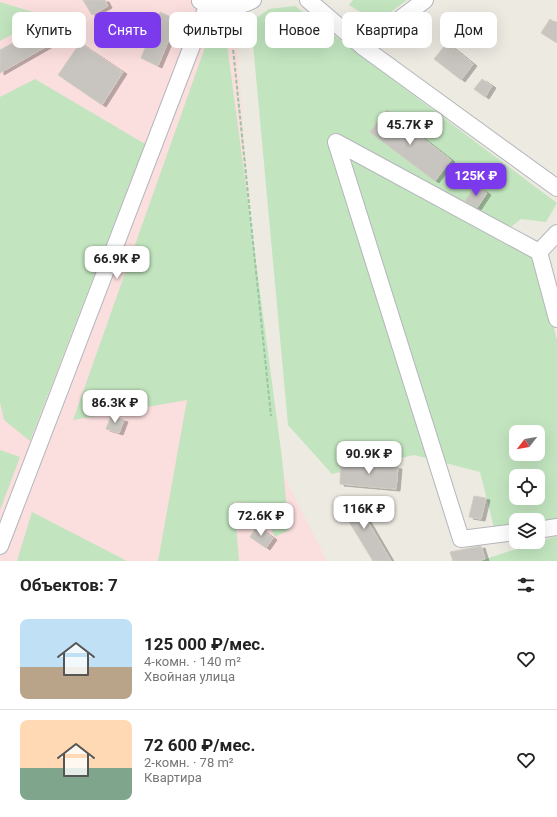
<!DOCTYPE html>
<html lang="ru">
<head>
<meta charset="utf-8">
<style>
  :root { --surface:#fff; --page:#f6f6f6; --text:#222; --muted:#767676; --line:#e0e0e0; --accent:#7c3aed }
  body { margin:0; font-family:Roboto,sans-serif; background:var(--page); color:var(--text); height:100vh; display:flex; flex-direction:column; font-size:15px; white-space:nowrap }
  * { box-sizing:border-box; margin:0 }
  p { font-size:13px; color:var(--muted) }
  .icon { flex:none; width:22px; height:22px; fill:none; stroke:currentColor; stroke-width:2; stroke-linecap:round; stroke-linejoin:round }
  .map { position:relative; height:561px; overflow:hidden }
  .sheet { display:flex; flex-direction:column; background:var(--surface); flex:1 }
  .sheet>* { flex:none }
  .banner { position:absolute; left:12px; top:12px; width:533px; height:36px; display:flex; gap:8px }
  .needle { width:26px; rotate:239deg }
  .controls { position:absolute; left:509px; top:425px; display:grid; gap:8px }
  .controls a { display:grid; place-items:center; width:36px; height:36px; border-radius:8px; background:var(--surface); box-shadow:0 4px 16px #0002; font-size:20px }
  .price { position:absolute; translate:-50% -34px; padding:0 9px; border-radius:8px; background:#fff; color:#222; font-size:13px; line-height:26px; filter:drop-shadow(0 1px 2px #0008) }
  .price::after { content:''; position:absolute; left:50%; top:24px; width:12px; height:9px; margin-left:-6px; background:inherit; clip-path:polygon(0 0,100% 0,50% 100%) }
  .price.selected { background:var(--accent); color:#fff }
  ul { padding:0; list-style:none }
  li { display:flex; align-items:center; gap:12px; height:100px; padding:0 20px }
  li+li { border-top:1px solid var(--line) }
  li span { display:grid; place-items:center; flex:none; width:112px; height:80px; border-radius:8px; color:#555 }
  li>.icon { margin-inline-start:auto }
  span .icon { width:48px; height:48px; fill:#fffc; stroke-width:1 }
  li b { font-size:17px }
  h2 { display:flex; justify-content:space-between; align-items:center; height:48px; padding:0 20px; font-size:17px }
  .chip { padding:0 14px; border-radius:8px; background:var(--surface); box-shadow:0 4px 16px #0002; font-size:14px; line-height:36px }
  .chip.selected { background:var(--accent); color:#fff }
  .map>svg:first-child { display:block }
</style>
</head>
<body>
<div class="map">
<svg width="557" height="561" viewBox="0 0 557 561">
  <defs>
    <filter id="shadow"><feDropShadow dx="4" dy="2" stdDeviation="0" flood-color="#0004"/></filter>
  </defs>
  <rect width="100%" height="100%" fill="#edeae2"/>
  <path fill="#fbdede" d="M0 0H191L195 4 235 18 267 442 327 561H0Z"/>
  <g fill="#c2e5bf" fill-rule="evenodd">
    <path d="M353 0H407L377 22 349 5Z"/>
    <path d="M0 2 46 16 0 41Z"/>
    <path d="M295 6 557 203 546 222 521 219 511 227 536 261 557 340V520L538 523V520H516V528L495 532 480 472 414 455 332 474 288 425 251 22 269 9ZM516 432H538V454H516ZM516 476H538V498H516Z"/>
    <path d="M225 29 282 458 289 530 275 537 258 503 234 502 239 561H158L187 400 73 420 209 36Z"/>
    <path d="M35 79 145 144 30 441 4 420 0 402V97Z"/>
    <path d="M0 450 20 457 0 510Z"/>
    <path d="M32 512 127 561H17Z"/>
    <path d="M557 536V561H479Z"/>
  </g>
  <g fill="#c8c5c0" stroke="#d2cbc1" filter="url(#shadow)">
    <path d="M83 0H105L108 6 92 15Z"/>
    <path d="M160 12 177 20 158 66 141 58Z"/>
    <path d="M550 19 557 24V43L541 33Z"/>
    <path d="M40 28 49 45 0 73V50Z"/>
    <path d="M80 43 123 72 102 105 58 75Z"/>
    <path d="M447 43 473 64 461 80 434 59Z"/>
    <path d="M482 79 492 86 485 97 474 89Z"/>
    <path d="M387 110 451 160 435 181 370 132Z"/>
    <path d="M476 185 487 193 477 208 465 201Z"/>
    <path d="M111 416 124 420 119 433 106 429Z"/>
    <path d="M341 462 398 467 396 489 340 484Z"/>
    <path d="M353 496 391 561H373L339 505Z"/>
    <path d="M474 496 486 498 481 519 469 517Z"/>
    <path d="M257 526 273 538 266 548 250 537Z"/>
    <path d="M481 546 485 559 478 561H453L450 552Z"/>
  </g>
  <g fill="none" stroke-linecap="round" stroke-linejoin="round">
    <g stroke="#b3b6ba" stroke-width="18">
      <g id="minor">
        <path d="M308 0 363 47 557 188"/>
        <path d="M200 1C217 9 236 9 253 0"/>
        <path d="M363 47 425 0"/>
        <path d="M557 233 539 252 557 319"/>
        <path d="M538 530 557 527"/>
        <path d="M516 532 461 539 336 142 539 252"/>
        <path d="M0 546 208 4"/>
      </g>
    </g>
    <path stroke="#98c6a1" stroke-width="2" stroke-dasharray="4 2" stroke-linecap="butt" d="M230 20 271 416"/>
    <use href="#minor" stroke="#fff" stroke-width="16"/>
  </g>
</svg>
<div class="controls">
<a><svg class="needle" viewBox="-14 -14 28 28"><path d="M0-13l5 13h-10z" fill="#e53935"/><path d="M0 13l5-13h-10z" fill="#767676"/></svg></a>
<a><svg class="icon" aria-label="locate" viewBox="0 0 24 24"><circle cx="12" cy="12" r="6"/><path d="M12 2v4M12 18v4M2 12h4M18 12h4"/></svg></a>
<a><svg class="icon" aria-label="layers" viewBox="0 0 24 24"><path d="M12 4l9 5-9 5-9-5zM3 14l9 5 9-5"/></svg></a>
</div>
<b class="price" style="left:410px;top:146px">45.7K ₽</b>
<b class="price selected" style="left:476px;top:197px">125K ₽</b>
<b class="price" style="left:117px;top:280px">66.9K ₽</b>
<b class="price" style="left:115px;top:424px">86.3K ₽</b>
<b class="price" style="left:369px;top:475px">90.9K ₽</b>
<b class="price" style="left:364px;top:530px">116K ₽</b>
<b class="price" style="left:261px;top:537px">72.6K ₽</b>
<div class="banner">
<a class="chip">Купить</a>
<a class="chip selected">Снять</a>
<a class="chip">Фильтры</a>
<a class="chip">Новое</a>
<a class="chip">Квартира</a>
<a class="chip">Дом</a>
</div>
</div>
<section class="sheet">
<h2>Объектов: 7<svg class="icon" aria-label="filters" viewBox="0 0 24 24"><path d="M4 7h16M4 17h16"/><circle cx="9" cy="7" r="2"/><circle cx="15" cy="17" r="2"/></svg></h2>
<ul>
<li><span style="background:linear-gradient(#bfe0f5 60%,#b9a48a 0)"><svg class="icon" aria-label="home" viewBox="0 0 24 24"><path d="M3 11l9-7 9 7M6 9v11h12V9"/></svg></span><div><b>125 000 ₽/мес.</b><p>4-комн. · 140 m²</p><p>Хвойная улица</p></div><svg class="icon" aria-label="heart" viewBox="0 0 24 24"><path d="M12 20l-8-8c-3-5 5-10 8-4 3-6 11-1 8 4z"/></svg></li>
<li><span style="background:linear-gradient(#ffd9b3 60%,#7fa58c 0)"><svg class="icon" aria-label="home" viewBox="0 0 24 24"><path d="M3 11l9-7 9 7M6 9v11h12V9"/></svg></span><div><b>72 600 ₽/мес.</b><p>2-комн. · 78 m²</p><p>Квартира</p></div><svg class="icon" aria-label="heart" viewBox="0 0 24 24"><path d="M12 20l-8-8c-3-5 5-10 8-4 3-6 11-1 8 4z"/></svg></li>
</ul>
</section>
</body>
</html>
